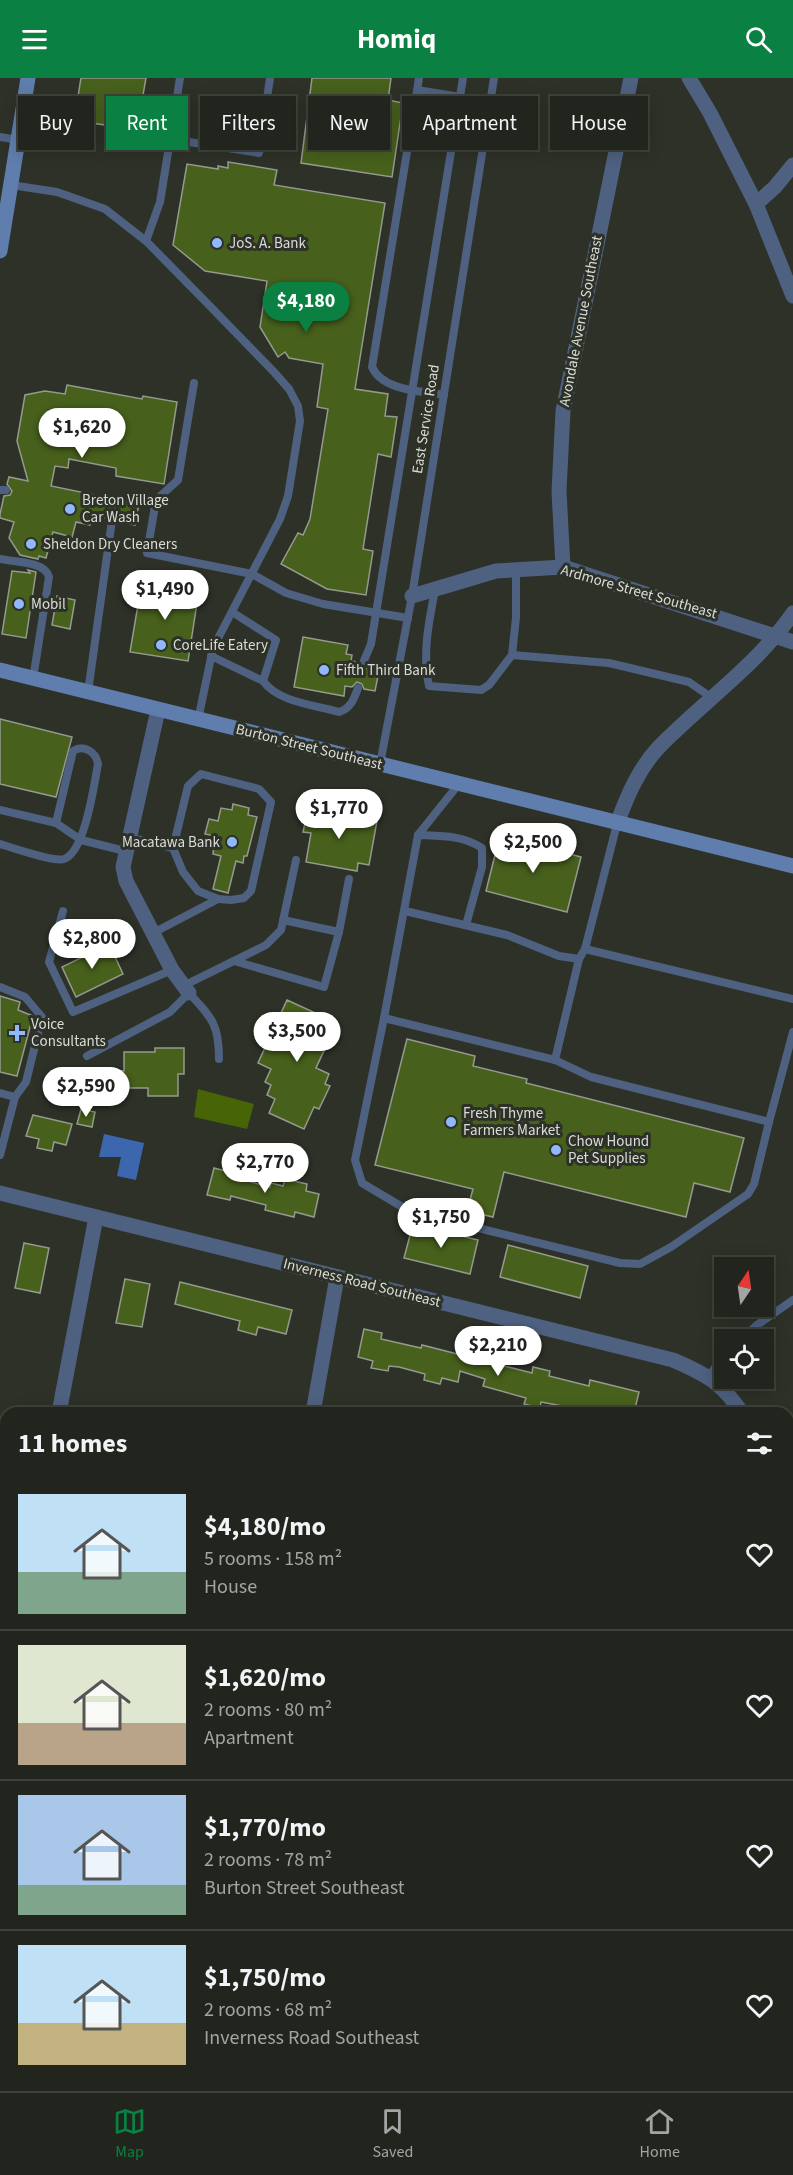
<!DOCTYPE html>
<html lang="en">
<head>
<meta charset="utf-8">
<style>
  :root { --surface:#22251d; --page:#2e312a; --text:#f1f3f6; --muted:#a2a5a4; --line:#3f423b; --accent:#0b8043 }
  body { margin:0; font-family:"Source Sans 3",sans-serif; background:var(--page); color:var(--text); height:100vh; display:flex; flex-direction:column; font-size:22px; white-space:nowrap }
  * { box-sizing:border-box; margin:0 }
  p { font-size:20px; color:var(--muted) }
  .icon { flex:none; width:33px; height:33px; fill:none; stroke:currentColor; stroke-width:2; stroke-linecap:round; stroke-linejoin:round }
  .map { position:relative; flex:1; overflow:hidden }
  .drawer { position:absolute; left:0px; top:1329px; width:794px; height:684px; display:flex; flex-direction:column; background:var(--surface); border-radius:18px 18px 0 0; box-shadow:0 3px 15px #0003,0 0 0 2px var(--line) }
  .drawer>* { flex:none }
  .top-card { position:absolute; left:18px; top:18px; width:758px; height:54px; display:flex; gap:12px }
  .needle { width:39px; rotate:13deg }
  .tools { position:absolute; left:714px; top:1179px; display:grid; gap:12px }
  .tools a { display:grid; place-items:center; width:60px; height:60px; border-radius:0px; background:var(--surface); box-shadow:0 3px 15px #0003,0 0 0 2px var(--line); font-size:30px }
  .price { position:absolute; translate:-50% -51px; padding:0 14px; border-radius:21px; background:#fff; color:#222; font-size:20px; line-height:39px; filter:drop-shadow(0 2px 3px #0008) }
  .price::after { content:''; position:absolute; left:50%; top:36px; width:18px; height:14px; margin-left:-9px; background:inherit; clip-path:polygon(0 0,100% 0,50% 100%) }
  .price.current { background:var(--accent); color:#fff }
  ul { padding:0; list-style:none }
  li { display:flex; align-items:center; gap:18px; height:150px; padding:0 18px }
  li+li { border-top:2px solid var(--line) }
  li span { display:grid; place-items:center; flex:none; width:168px; height:120px; border-radius:0px; color:#555 }
  li>.icon { margin-inline-start:auto }
  span .icon { width:72px; height:72px; fill:#fffc; stroke-width:1 }
  li b { font-size:26px }
  h2 { display:flex; justify-content:space-between; align-items:center; height:72px; padding:0 18px; font-size:26px }
  .pill { padding:0 21px; border-radius:0px; background:var(--surface); box-shadow:0 3px 15px #0003,0 0 0 2px var(--line); font-size:21px; line-height:54px }
  .pill.current { background:var(--accent); color:#fff }
  header { display:flex; justify-content:space-between; align-items:center; height:78px; padding:0 18px; background:var(--accent); color:#fff; font-size:27px; font-weight:700 }
  .menu { display:flex; justify-content:space-around; align-items:center; height:84px; border-top:2px solid var(--line); background:var(--surface); font-size:16px; color:var(--muted) }
  .menu a { display:grid; justify-items:center; gap:3px }
  .menu .current { color:var(--accent) }
  .map>svg:first-child { display:block }
</style>
</head>
<body>
<header><svg class="icon" aria-label="menu" viewBox="0 0 24 24"><path d="M4 6h16M4 12h16M4 18h16"/></svg>Homiq<svg class="icon" aria-label="search" viewBox="0 0 24 24"><circle cx="10" cy="10" r="6"/><path d="M15 15l6 6"/></svg></header>
<div class="map">
<svg width="793" height="2013" viewBox="0 0 793 2013">
  <rect width="100%" height="100%" fill="#2d3127"/>
  <path fill="#476407" d="M198 1011 254 1026 247 1051 194 1039Z"/>
  <path fill="#3c67ae" d="M104 1056 144 1065 136 1102 117 1098 121 1079H99Z"/>
  <g fill="#47601c" stroke="#959a8e" stroke-width="1.5">
    <path d="M81 0H146L137 51 74 43Z"/>
    <path d="M312 0H391L388 22 403 25 392 99 301 85Z"/>
    <path d="M228 84 277 92 274 107 385 125 355 311 388 316 385 338 397 339 391 379 378 376 363 471 373 473 366 517 327 511 281 486 298 455 303 457 310 441 328 331 317 329 323 286 289 280 285 274 278 279 260 249 267 203 205 193 173 167 187 86 218 91V88L228 90Z"/>
    <path d="M67 307 142 321 143 318 177 324 164 406 116 398V390L69 381 68 390 55 388 51 408 139 426 135 447 118 443 113 436 106 440 91 437 90 447 76 444 72 459 53 454 46 480 39 478 38 481 20 477 9 460 14 444 0 440V436L4 418 10 417 12 413 7 406 9 399 28 403 17 363 25 317 45 313 65 316Z"/>
    <path d="M28 492 36 494 26 560 2 556 12 493 30 495Z"/>
    <path d="M142 503 199 512 188 583 130 574Z"/>
    <path d="M57 518 75 522 70 551 52 547Z"/>
    <path d="M303 559 348 567 346 576 352 577 351 583 357 584 361 591 366 590 369 586 380 588 375 613 364 611 362 606 357 604 352 609 345 608 344 618 294 609Z"/>
    <path d="M0 641 72 659 56 719 0 706Z"/>
    <path d="M233 726 249 730 248 737 257 739 247 778H244L243 785 236 783 228 815 213 811 221 778 213 776 215 758 205 756 209 741 218 743 221 730 232 732Z"/>
    <path d="M308 731 377 743 369 787 358 785 357 793 306 784 311 755 303 754Z"/>
    <path d="M500 757 581 779 567 834 486 813Z"/>
    <path d="M109 866 123 896 76 919 62 889Z"/>
    <path d="M0 918 20 924 18 932 33 938 17 998 0 994Z"/>
    <path d="M287 922 337 945 316 990 329 996 325 1006 330 1008 319 1031 314 1029 304 1051 269 1035 275 1021 267 1017 271 1007 265 1004 271 991 258 985Z"/>
    <path d="M407 961 475 978 473 988 527 1001 526 1005 744 1060 730 1114 694 1105 686 1139 504 1094 493 1139 467 1133 473 1111 375 1087Z"/>
    <path d="M155 970H184V996H178V1018H148V1010H119V993H124V974H155Z"/>
    <path d="M81 1031 95 1034 92 1049 77 1046Z"/>
    <path d="M33 1037 72 1046 66 1067 54 1064 52 1073 37 1070 39 1061 26 1058Z"/>
    <path d="M214 1090 237 1096 236 1100 270 1109 271 1105 283 1108 285 1101 307 1106 306 1113 319 1116 314 1139 295 1134 294 1139 265 1132 266 1127 231 1118 230 1122 207 1117Z"/>
    <path d="M413 1146 478 1162 470 1196 404 1180Z"/>
    <path d="M24 1165 49 1170 40 1215 15 1210Z"/>
    <path d="M508 1167 588 1188 580 1220 500 1199Z"/>
    <path d="M125 1201 150 1206 142 1249 116 1245Z"/>
    <path d="M180 1204 292 1232 286 1256 258 1249 256 1257 238 1252 240 1243 175 1226Z"/>
    <path d="M364 1251 382 1255 381 1261 421 1270 422 1267 532 1295 533 1289 550 1293 549 1298 589 1308 590 1302 639 1314 634 1335H598L541 1324 540 1330 524 1326 526 1320 483 1308 485 1301 460 1293 458 1304 442 1300 440 1306 424 1302 425 1296 399 1289 389 1288 388 1293 371 1290 373 1283 358 1279Z"/>
  </g>
  <g fill="none" stroke-linecap="round" stroke-linejoin="round">
    <g stroke="#4e6180" stroke-width="8">
      <path d="M419 0 372 289C383 313 421 313 444 317"/>
      <path d="M417 12 460 19"/>
      <path d="M0 59 18 62"/>
      <path d="M170 61 259 75 270 0"/>
      <path d="M11 107 57 114 105 131 146 163 204 222 274 294 289 311 298 328 300 343 288 418 280 441 213 570 198 642"/>
      <path d="M146 163 160 124 180 0"/>
      <path d="M194 305 178 402 156 422 147 475 252 496 286 515 323 526 408 540"/>
      <path d="M0 412H6"/>
      <path d="M0 481C14 484 45 483 49 499L33 601"/>
      <path d="M435 512C429 543 422 576 429 608L481 612 489 607 512 577 609 585 689 604 712 620"/>
      <path d="M512 577 516 540V491"/>
      <path d="M211 578 263 603 276 562 232 534"/>
      <path d="M363 585 371 566 463 0"/>
      <path d="M263 603C278 624 314 627 339 634 351 630 354 621 358 610"/>
      <path d="M88 614 112 442"/>
      <path d="M380 686 412 518 494 0"/>
      <path d="M201 696 259 711 271 724 251 813 244 820 231 822 218 821 198 813 183 794 173 770 188 708Z"/>
      <path d="M458 707 418 757 384 940 555 982 579 881 585 871 617 746"/>
      <path d="M0 732 56 745 81 762 125 773"/>
      <path d="M418 757C441 758 462 757 482 770V789L466 847"/>
      <path d="M128 759 173 770"/>
      <path d="M0 766C13 770 53 784 64 781 85 774 94 707 98 686 96 674 84 666 73 673L56 745"/>
      <path d="M63 833 49 884 73 934 172 892"/>
      <path d="M405 833 507 857 559 878 579 881"/>
      <path d="M283 842 339 854 349 801"/>
      <path d="M153 855 218 821"/>
      <path d="M585 871 793 921"/>
      <path d="M234 883 324 909 339 854"/>
      <path d="M183 908 266 867 281 852 296 782"/>
      <path d="M0 909 25 919 42 939 26 1004 15 1019 0 1077"/>
      <path d="M384 940 355 1082 362 1105 409 1133 620 1185 640 1186 671 1169 748 1116 754 1106 769 1044"/>
      <path d="M87 978 170 934 189 915C212 940 219 946 219 981"/>
      <path d="M555 982 591 999 769 1044 793 954"/>
      <path d="M0 1015 15 1019"/>
      <path d="M741 1262 757 1247 793 1222"/>
      <path d="M709 1298 724 1277"/>
    </g>
    <g stroke="#4e6180" stroke-width="15">
      <path d="M689 0 710 35 756 126 793 218"/>
      <path d="M756 126 775 109 793 87"/>
      <path d="M563 489 559 413 563 333 631 0"/>
      <path d="M412 518 496 493 563 489 793 564"/>
      <path d="M158 632 123 789 126 803 172 892 189 915"/>
      <path d="M617 746C627 718 639 690 659 669 703 624 757 587 793 535"/>
      <path d="M0 1115 673 1282C706 1296 722 1305 742 1335"/>
      <path d="M59 1335 96 1139"/>
      <path d="M313 1335 337 1199"/>
      <path d="M788 1402 793 1411"/>
      <path d="M0 1640 6 1641"/>
      <path d="M0 1751 6 1717"/>
      <path d="M788 1808 793 1801"/>
      <path d="M632 2007 636 2013"/>
      <path d="M246 2013 249 2007"/>
    </g>
    <g stroke="#5f7dad" stroke-width="15">
      <path d="M0 173 28 0"/>
      <path d="M0 592 793 788"/>
    </g>
  </g>
  <g fill="#8fb8fd" stroke="#2d3127" stroke-width="2">
    <circle cx="217" cy="165" r="6"/>
    <circle cx="70" cy="431" r="6"/>
    <circle cx="31" cy="466" r="6"/>
    <circle cx="19" cy="526" r="6"/>
    <circle cx="161" cy="567" r="6"/>
    <circle cx="324" cy="592" r="6"/>
    <circle cx="232" cy="764" r="6"/>
    <path d="M14 946h6v6h6v6h-6v6h-6v-6h-6v-6h6z"/>
    <circle cx="451" cy="1044" r="6"/>
    <circle cx="556" cy="1072" r="6"/>
  </g>
  <g text-anchor="middle" dominant-baseline="central" stroke-width="6" stroke-linejoin="round" paint-order="stroke">
    <g font-size="15" fill="#daddd7" stroke="#2d3127" text-anchor="start">
      <text x="229" y="165">JoS. A. Bank</text>
      <text x="82" y="422">Breton Village<tspan x="82" dy="17">Car Wash</tspan></text>
      <text x="43" y="466">Sheldon Dry Cleaners</text>
      <text x="31" y="526">Mobil</text>
      <text x="173" y="567">CoreLife Eatery</text>
      <text x="336" y="592">Fifth Third Bank</text>
      <text x="220" y="764" text-anchor="end">Macatawa Bank</text>
      <text x="31" y="946">Voice<tspan x="31" dy="17">Consultants</tspan></text>
      <text x="463" y="1035">Fresh Thyme<tspan x="463" dy="17">Farmers Market</tspan></text>
      <text x="568" y="1063">Chow Hound<tspan x="568" dy="17">Pet Supplies</tspan></text>
    </g>
    <g font-size="15" fill="#daddd7" stroke="#2d3127">
      <text transform="translate(581 243) rotate(-79)">Avondale Avenue Southeast</text>
      <text transform="translate(426 341) rotate(-81)">East Service Road</text>
      <text transform="translate(639 514) rotate(16)">Ardmore Street Southeast</text>
      <text transform="translate(309 669) rotate(14)">Burton Street Southeast</text>
      <text transform="translate(362 1205) rotate(14)">Inverness Road Southeast</text>
    </g>
  </g>
</svg>
<div class="tools">
<a><svg class="needle" viewBox="-14 -14 28 28"><path d="M0-13l5 13h-10z" fill="#e53935"/><path d="M0 13l5-13h-10z" fill="#a2a5a4"/></svg></a>
<a><svg class="icon" aria-label="locate" viewBox="0 0 24 24"><circle cx="12" cy="12" r="6"/><path d="M12 2v4M12 18v4M2 12h4M18 12h4"/></svg></a>
</div>
<b class="price current" style="left:306px;top:255px">$4,180</b>
<b class="price" style="left:82px;top:381px">$1,620</b>
<b class="price" style="left:165px;top:543px">$1,490</b>
<b class="price" style="left:339px;top:762px">$1,770</b>
<b class="price" style="left:533px;top:796px">$2,500</b>
<b class="price" style="left:92px;top:892px">$2,800</b>
<b class="price" style="left:297px;top:985px">$3,500</b>
<b class="price" style="left:86px;top:1040px">$2,590</b>
<b class="price" style="left:265px;top:1116px">$2,770</b>
<b class="price" style="left:441px;top:1171px">$1,750</b>
<b class="price" style="left:498px;top:1299px">$2,210</b>
<div class="top-card">
<a class="pill">Buy</a>
<a class="pill current">Rent</a>
<a class="pill">Filters</a>
<a class="pill">New</a>
<a class="pill">Apartment</a>
<a class="pill">House</a>
</div>
<section class="drawer">
<h2>11 homes<svg class="icon" aria-label="filters" viewBox="0 0 24 24"><path d="M4 7h16M4 17h16"/><circle cx="9" cy="7" r="2"/><circle cx="15" cy="17" r="2"/></svg></h2>
<ul>
<li><span style="background:linear-gradient(#bfe0f5 65%,#7fa58c 0)"><svg class="icon" aria-label="home" viewBox="0 0 24 24"><path d="M3 11l9-7 9 7M6 9v11h12V9"/></svg></span><div><b>$4,180/mo</b><p>5 rooms · 158 m²</p><p>House</p></div><svg class="icon" aria-label="heart" viewBox="0 0 24 24"><path d="M12 20l-8-8c-3-5 5-10 8-4 3-6 11-1 8 4z"/></svg></li>
<li><span style="background:linear-gradient(#dfe7d0 65%,#b9a48a 0)"><svg class="icon" aria-label="home" viewBox="0 0 24 24"><path d="M3 11l9-7 9 7M6 9v11h12V9"/></svg></span><div><b>$1,620/mo</b><p>2 rooms · 80 m²</p><p>Apartment</p></div><svg class="icon" aria-label="heart" viewBox="0 0 24 24"><path d="M12 20l-8-8c-3-5 5-10 8-4 3-6 11-1 8 4z"/></svg></li>
<li><span style="background:linear-gradient(#a9c7e8 75%,#7fa58c 0)"><svg class="icon" aria-label="home" viewBox="0 0 24 24"><path d="M3 11l9-7 9 7M6 9v11h12V9"/></svg></span><div><b>$1,770/mo</b><p>2 rooms · 78 m²</p><p>Burton Street Southeast</p></div><svg class="icon" aria-label="heart" viewBox="0 0 24 24"><path d="M12 20l-8-8c-3-5 5-10 8-4 3-6 11-1 8 4z"/></svg></li>
<li><span style="background:linear-gradient(#bfe0f5 65%,#c2b280 0)"><svg class="icon" aria-label="home" viewBox="0 0 24 24"><path d="M3 11l9-7 9 7M6 9v11h12V9"/></svg></span><div><b>$1,750/mo</b><p>2 rooms · 68 m²</p><p>Inverness Road Southeast</p></div><svg class="icon" aria-label="heart" viewBox="0 0 24 24"><path d="M12 20l-8-8c-3-5 5-10 8-4 3-6 11-1 8 4z"/></svg></li>
</ul>
</section>
</div>
<nav class="menu">
<a class="current"><svg class="icon" aria-label="map" viewBox="0 0 24 24"><path d="M3 6l6-2 6 2 6-2v14l-6 2-6-2-6 2zM9 4v14M15 6v14"/></svg>Map</a>
<a><svg class="icon" aria-label="saved" viewBox="0 0 24 24"><path d="M7 4h10v16l-5-4-5 4z"/></svg>Saved</a>
<a><svg class="icon" aria-label="home" viewBox="0 0 24 24"><path d="M3 11l9-7 9 7M6 9v11h12V9"/></svg>Home</a>
</nav>
</body>
</html>
